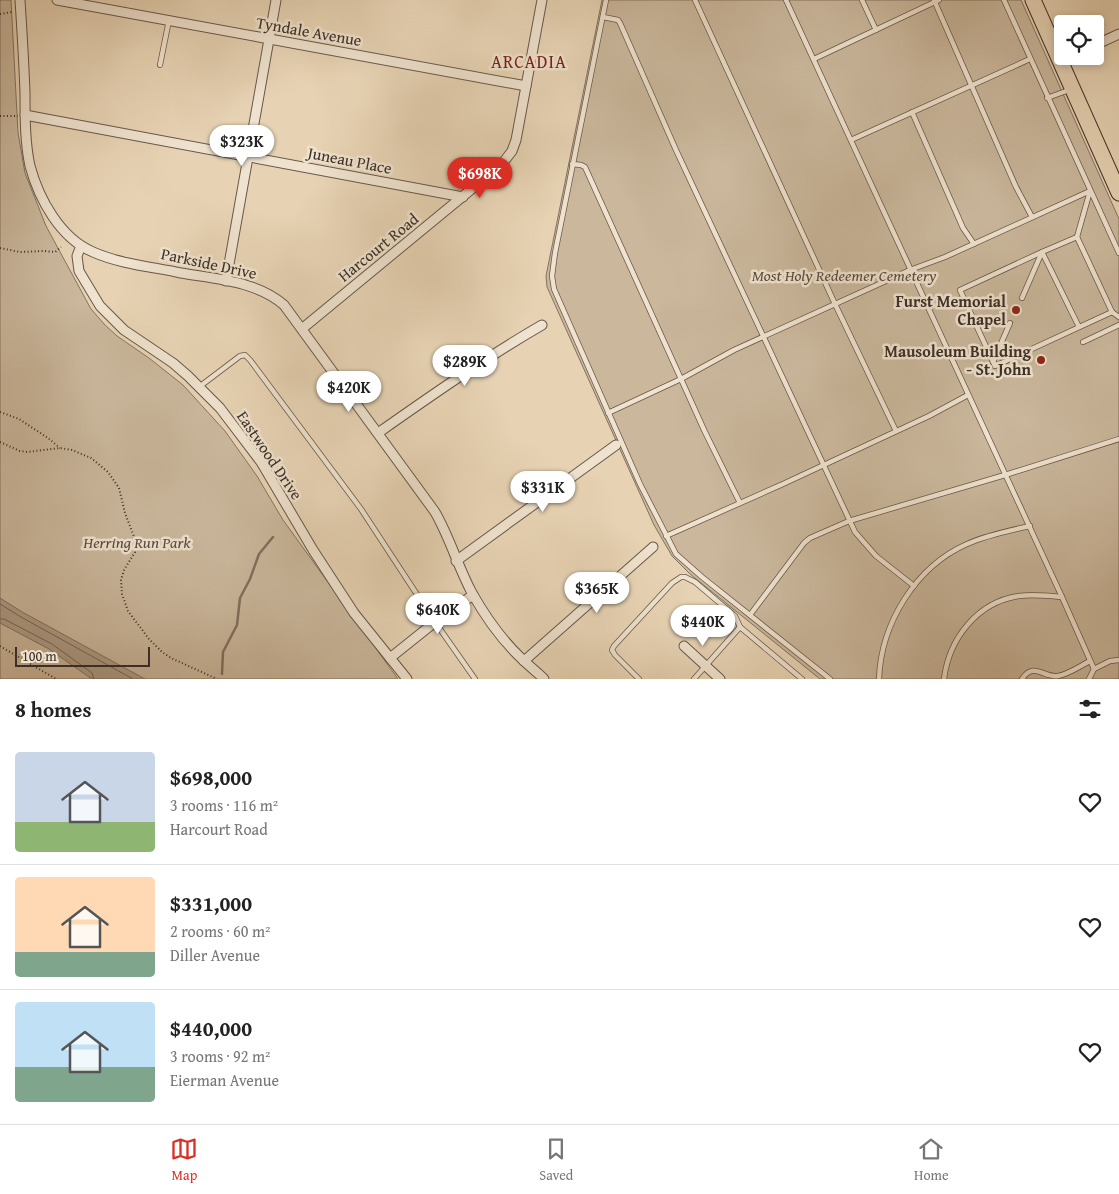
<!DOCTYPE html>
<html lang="en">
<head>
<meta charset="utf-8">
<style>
  :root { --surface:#fff; --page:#f2f2f2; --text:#222; --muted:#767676; --line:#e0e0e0; --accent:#d93025 }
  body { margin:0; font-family:"Gentium Book Plus",serif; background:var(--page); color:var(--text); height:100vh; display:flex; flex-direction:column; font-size:19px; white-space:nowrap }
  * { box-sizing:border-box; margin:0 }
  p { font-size:16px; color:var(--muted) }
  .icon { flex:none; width:28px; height:28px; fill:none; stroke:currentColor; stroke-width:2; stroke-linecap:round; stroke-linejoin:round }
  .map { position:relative; height:679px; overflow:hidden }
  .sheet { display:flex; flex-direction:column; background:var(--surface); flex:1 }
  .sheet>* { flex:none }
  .tools { position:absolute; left:1054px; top:15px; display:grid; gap:10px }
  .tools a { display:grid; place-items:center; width:50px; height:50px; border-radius:5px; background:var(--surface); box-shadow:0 2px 8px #0003; font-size:25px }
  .scale { position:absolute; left:15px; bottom:12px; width:135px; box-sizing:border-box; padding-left:5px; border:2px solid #3c2f27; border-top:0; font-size:14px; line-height:18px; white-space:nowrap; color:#3c2f27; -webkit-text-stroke:4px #efe2ce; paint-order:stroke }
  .price { position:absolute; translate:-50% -42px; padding:0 11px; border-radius:18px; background:#fff; color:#222; font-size:16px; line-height:32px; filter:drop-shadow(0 1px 2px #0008) }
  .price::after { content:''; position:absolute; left:50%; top:30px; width:15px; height:11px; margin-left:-8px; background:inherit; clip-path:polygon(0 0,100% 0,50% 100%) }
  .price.on { background:var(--accent); color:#fff }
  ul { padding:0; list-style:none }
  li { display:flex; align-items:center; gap:15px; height:125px; padding:0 15px }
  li+li { border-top:1px solid var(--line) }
  li span { display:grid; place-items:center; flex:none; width:140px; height:100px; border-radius:5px; color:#555 }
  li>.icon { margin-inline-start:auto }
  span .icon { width:60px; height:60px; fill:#fffc; stroke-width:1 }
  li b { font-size:21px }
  h2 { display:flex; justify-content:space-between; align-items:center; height:60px; padding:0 15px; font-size:21px }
  .menu { display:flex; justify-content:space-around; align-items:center; height:70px; border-top:1px solid var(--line); background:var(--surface); font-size:14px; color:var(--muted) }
  .menu a { display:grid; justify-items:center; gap:2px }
  .menu .on { color:var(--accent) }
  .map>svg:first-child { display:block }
</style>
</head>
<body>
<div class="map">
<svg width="1119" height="679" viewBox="0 0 1119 679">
  <rect width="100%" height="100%" fill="#e7d3b4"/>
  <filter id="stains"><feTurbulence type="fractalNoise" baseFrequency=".004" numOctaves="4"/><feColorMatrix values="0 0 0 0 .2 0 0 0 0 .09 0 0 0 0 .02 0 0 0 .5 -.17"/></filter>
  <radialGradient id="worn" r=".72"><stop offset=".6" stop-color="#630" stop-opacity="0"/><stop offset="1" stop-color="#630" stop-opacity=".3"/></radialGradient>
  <g fill="#cab79c" stroke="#837362">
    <path d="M0 0H11L18 133 25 173 46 226 91 309 105 325 117 336 149 358 183 385 225 431 257 476 283 520 398 679H0Z"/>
    <path d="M602 0H1021L1119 219V679H820L690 574 672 556 654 525 547 287 546 276Z"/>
  </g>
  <path fill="#ad9b84" stroke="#80705f" d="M0 598 24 613 145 679H94L89 677 49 649 0 623Z"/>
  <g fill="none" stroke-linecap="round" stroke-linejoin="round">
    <g stroke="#746556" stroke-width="1">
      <path d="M0 604 21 617 133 679"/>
      <path d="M0 619H4L52 644 92 673 94 679"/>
    </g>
    <path stroke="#80705f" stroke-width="2.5" d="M222 674 223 652 237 625 240 598 250 579 259 554 273 537"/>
    <g stroke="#67584a" stroke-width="6">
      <g id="service">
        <path d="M606 0 555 253 552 276 554 289 640 484 676 554 702 577 830 679"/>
        <path d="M695 0 835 304 896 431"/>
        <path d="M786 0 1062 597 1094 669 1089 679"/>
        <path d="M862 0 876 30"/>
        <path d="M934 0 1016 187 1032 217"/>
        <path d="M1004 0 1119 253"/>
        <path d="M603 17 618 20 620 23 676 150 855 532 876 556 914 586"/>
        <path d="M814 59 939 0"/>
        <path d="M160 65 169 20"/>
        <path d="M1047 98 1069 90"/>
        <path d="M912 112 963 228 974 244"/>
        <path d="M851 140 1030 59"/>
        <path d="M572 164 581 165 585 167 705 432 740 503"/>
        <path d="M1090 191 1077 237 1112 312 1119 317"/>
        <path d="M1022 298 1042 252 1077 237"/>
        <path d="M1079 327 1042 252 960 290 995 366 1112 312"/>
        <path d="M1083 342 1119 325"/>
        <path d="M993 362 1010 323"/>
        <path d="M199 387 240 356 245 355 250 360 361 509 435 622 475 679"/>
        <path d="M608 413 681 379 734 350 910 270 945 257 1090 191"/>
        <path d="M666 536 783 484 929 416 968 395"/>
        <path d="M750 615 804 543 810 538 849 521 1005 475 1119 439"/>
        <path d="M1094 669 1110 661 1119 660"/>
        <path d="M639 679 615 655 612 650 614 646 672 583 681 577H685L695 582 735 616 740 627"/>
        <path d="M694 679 740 627 802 679"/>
        <path d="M879 679C881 624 915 567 967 544 987 535 1008 531 1030 526"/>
        <path d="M944 679C949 639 977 602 1019 596 1033 594 1048 596 1062 597"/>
        <path d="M1022 679C1034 661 1043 678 1058 676 1069 674 1080 666 1090 661"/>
      </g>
    </g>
    <g stroke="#67584a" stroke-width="11">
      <g id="minor">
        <path d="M20 0C22 31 24 63 25 94 25 118 25 143 30 166 39 199 60 238 93 252 120 264 153 267 181 273 216 279 256 281 284 305L435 512C450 538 458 567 472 593 485 616 502 640 521 658 528 665 537 672 544 679"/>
        <path d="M57 0 526 86"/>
        <path d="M1095 45 1119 34"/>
        <path d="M25 115 463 197"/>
        <path d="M81 246 77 256 79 271 100 306 124 330 173 363 188 376 220 408 261 462 313 550 354 613 407 679"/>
        <path d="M226 281 276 0"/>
        <path d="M303 328 502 164 512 151 516 140 542 0"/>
        <path d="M378 433C432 395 485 358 542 325"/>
        <path d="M456 561 616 445"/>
        <path d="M684 646 720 679"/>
        <path d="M390 658 435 622 473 595"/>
        <path d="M524 661 653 547"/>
      </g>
    </g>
    <g stroke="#3c2f27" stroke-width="17">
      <path id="primary" d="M1033 0 1119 193"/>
    </g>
    <g stroke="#3c2f27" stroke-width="2" stroke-dasharray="1 2.5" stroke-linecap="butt">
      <path d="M0 14 12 12"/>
      <path d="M0 116H18"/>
      <path d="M0 248 20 252 44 251 55 252 61 247"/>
      <path d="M0 412 19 419 48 438 60 448"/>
      <path d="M0 442 20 451 27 452 60 448 72 450 91 458 108 472 119 488 125 513 136 542 135 552 124 570 121 580 122 594 128 611 149 639 162 652 171 658 217 679"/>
      <path d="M0 646 56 679"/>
    </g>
    <use href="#service" stroke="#efe2ce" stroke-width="4.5"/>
    <use href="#minor" stroke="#efe2ce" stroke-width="9"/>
    <use href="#primary" stroke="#e7d3b4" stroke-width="15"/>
  </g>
  <g fill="#8f2418" stroke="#efe2ce" stroke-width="2">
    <circle cx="1016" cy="310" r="5"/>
    <circle cx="1041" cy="360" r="5"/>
  </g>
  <g text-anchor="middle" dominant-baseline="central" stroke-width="5" stroke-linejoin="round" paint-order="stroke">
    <g font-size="16" fill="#3c2f27" stroke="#efe2ce">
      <text transform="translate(309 31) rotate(10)">Tyndale Avenue</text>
      <text transform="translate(350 160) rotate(11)">Juneau Place</text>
      <text transform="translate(378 247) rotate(-39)">Harcourt Road</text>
      <text transform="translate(209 263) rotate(12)">Parkside Drive</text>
      <text transform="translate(270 455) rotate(56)">Eastwood Drive</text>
    </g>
    <g font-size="16" font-style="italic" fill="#584a3e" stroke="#efe2ce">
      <text x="844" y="275">Most Holy Redeemer Cemetery</text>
      <text x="137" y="542">Herring Run Park</text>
    </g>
    <g font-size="16" font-weight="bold" fill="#3c2f27" stroke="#efe2ce" text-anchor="end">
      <text x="1006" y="301">Furst Memorial<tspan x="1006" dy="18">Chapel</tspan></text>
      <text x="1031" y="351">Mausoleum Building<tspan x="1031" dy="18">- St. John</tspan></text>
    </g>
    <g font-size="18" letter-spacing="1" fill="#7a1f14" stroke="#efe2ce">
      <text x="529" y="61">ARCADIA</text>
    </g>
  </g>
  <rect width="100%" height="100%" filter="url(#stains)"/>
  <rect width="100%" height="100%" fill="url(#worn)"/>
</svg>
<div class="tools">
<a><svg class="icon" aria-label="locate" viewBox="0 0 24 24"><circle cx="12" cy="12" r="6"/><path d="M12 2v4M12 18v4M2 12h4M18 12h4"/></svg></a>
</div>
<div class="scale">100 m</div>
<b class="price" style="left:242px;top:167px">$323K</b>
<b class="price on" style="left:480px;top:199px">$698K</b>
<b class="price" style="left:465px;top:387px">$289K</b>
<b class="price" style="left:349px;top:413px">$420K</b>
<b class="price" style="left:543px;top:513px">$331K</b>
<b class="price" style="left:597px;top:614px">$365K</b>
<b class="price" style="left:438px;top:635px">$640K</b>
<b class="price" style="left:703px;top:647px">$440K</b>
</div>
<section class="sheet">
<h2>8 homes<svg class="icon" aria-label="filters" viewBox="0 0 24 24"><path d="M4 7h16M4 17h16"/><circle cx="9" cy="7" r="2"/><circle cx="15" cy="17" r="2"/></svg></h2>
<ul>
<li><span style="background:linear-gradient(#c9d6e8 70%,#8fb573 0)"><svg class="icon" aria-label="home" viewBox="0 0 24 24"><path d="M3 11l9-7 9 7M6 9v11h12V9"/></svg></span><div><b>$698,000</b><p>3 rooms · 116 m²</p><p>Harcourt Road</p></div><svg class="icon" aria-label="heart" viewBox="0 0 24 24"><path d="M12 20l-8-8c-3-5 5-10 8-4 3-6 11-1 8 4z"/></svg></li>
<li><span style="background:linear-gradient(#ffd9b3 75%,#7fa58c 0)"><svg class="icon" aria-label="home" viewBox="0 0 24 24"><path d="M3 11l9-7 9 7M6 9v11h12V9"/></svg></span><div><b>$331,000</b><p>2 rooms · 60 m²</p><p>Diller Avenue</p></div><svg class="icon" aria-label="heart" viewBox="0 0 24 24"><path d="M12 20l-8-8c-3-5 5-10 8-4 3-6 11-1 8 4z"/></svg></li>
<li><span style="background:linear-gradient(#bfe0f5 65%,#7fa58c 0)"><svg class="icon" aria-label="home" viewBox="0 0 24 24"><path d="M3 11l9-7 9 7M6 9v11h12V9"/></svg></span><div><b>$440,000</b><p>3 rooms · 92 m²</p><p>Eierman Avenue</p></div><svg class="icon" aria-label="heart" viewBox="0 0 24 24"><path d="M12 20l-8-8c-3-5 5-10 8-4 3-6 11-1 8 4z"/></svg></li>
</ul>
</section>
<nav class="menu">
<a class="on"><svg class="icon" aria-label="map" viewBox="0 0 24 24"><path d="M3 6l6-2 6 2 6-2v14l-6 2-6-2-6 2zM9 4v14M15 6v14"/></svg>Map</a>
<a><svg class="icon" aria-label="saved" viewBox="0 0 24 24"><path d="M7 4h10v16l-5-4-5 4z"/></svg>Saved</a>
<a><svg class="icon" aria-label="home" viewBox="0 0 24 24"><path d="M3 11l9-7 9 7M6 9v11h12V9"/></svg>Home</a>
</nav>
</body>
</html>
